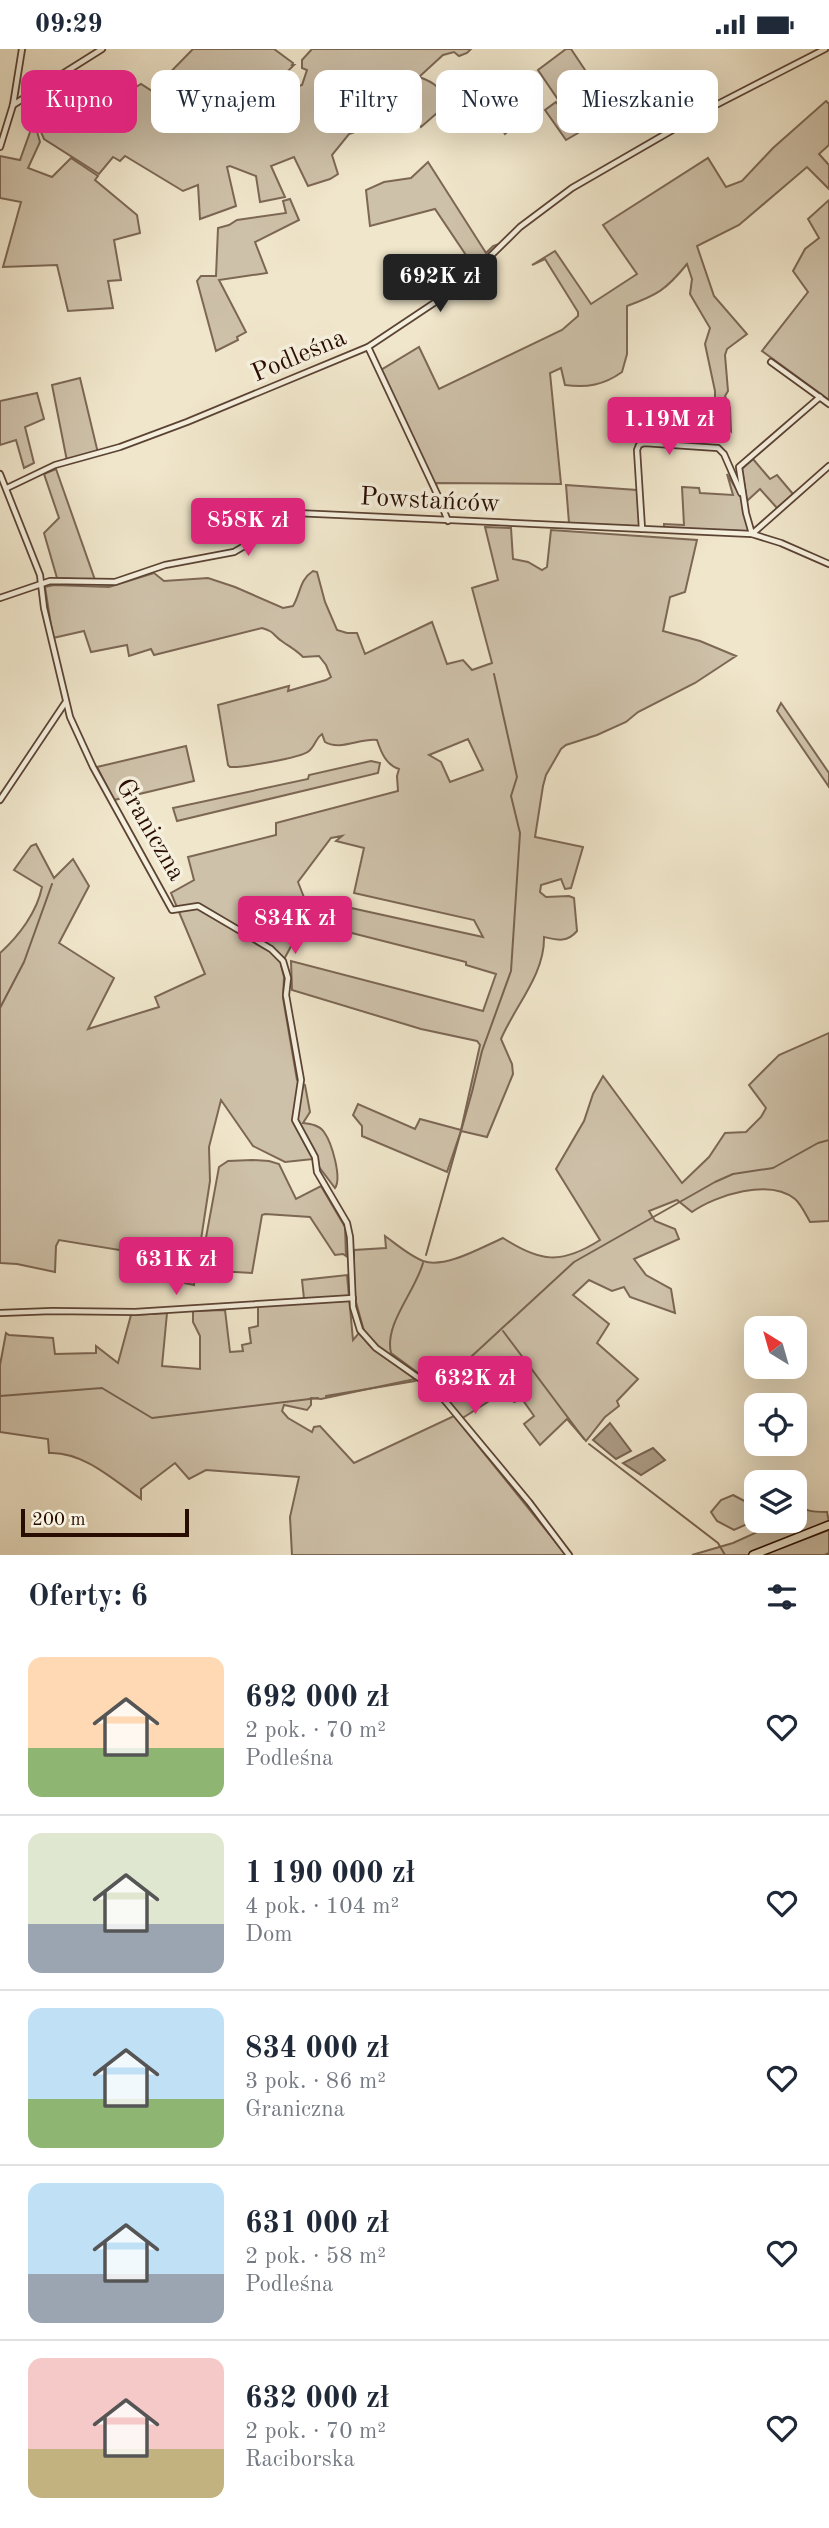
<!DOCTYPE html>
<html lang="pl">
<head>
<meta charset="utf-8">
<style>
  :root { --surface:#fff; --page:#f6f6f7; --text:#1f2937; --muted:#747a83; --line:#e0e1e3; --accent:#db2777 }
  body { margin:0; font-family:"Old Standard TT",serif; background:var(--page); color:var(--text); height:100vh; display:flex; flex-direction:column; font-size:26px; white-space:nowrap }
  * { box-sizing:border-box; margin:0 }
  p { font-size:23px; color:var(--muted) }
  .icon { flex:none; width:38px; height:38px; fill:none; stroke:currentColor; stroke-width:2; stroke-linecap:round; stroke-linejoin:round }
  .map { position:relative; height:1506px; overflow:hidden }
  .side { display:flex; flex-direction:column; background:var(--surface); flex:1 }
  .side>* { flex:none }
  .banner { position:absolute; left:21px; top:21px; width:788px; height:63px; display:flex; gap:14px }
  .needle { width:46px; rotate:323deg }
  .controls { position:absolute; left:744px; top:1267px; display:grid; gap:14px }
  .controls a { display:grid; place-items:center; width:63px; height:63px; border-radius:14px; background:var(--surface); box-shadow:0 7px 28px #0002; font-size:35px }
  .scale { position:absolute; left:21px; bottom:18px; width:168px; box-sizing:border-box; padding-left:7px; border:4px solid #290d01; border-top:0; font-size:19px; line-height:24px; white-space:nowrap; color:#290d01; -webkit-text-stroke:5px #f5efdd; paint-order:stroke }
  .price { position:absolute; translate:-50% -60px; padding:0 16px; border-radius:7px; background:var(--accent); color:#fff; font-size:23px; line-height:46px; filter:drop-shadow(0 2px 4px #0008) }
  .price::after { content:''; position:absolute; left:50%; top:42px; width:21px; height:16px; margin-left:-10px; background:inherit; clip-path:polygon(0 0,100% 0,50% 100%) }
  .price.selected { background:#222; color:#fff }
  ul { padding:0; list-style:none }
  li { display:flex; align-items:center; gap:21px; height:175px; padding:0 28px }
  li+li { border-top:2px solid var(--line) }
  li span { display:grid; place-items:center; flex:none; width:196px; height:140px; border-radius:14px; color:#555 }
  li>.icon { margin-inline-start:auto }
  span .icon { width:84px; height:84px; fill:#fffc; stroke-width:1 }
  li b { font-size:30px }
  h2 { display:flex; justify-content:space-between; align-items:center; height:84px; padding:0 28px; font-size:30px }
  .pill { padding:0 24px; border-radius:14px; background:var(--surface); box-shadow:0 7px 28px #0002; font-size:24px; line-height:63px }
  .pill.selected { background:var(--accent); color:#fff }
  .status { display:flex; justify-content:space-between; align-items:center; height:49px; padding:0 35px; background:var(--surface); direction:ltr }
  .status svg { height:19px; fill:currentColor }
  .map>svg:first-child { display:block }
</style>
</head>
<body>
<div class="status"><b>09:29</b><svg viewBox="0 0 49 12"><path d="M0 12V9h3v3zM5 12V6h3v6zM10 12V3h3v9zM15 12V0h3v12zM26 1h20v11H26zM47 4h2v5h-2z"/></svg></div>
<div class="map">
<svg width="829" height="1506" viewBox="0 0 829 1506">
  <rect width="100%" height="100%" fill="#f0e6cb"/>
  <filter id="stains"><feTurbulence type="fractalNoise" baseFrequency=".00286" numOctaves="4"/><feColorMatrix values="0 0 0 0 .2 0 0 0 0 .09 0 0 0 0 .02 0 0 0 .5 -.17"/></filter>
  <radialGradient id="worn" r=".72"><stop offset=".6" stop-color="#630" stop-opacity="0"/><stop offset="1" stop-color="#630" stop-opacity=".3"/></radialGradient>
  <g fill="#cec1a9" stroke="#7c6755" stroke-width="2" fill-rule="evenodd">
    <path d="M193 0H274L293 14 292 16H294L285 25 273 29 285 42 302 36 307 21 302 19V11L312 0H471L467 4 459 7 454 3 443 6 419 28C434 33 444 40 445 57L421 78 410 58 391 70 349 85 332 106 338 125 330 130 308 137 294 108 271 117 285 148 260 153 256 127 230 117 227 118 236 157 200 170 198 136 183 142 125 107 120 112 113 108 99 125 44 90 41 83 85 68 84 61 88 54 98 55 109 48H119L141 35 152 42Z"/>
    <path d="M566 0H571L591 30 559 52 538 21Z"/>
    <path d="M497 43C512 44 517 57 522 69L505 85 486 57 483 48Z"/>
    <path d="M826 52 829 55V96L819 105 829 116V140L807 118 739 176 697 197 714 247 747 285 727 300 725 306 728 342 725 347 730 359 731 382 721 369 715 355V342L705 295 710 279 690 245 692 230 687 215C666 241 657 246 627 257V305L622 323C604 336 587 339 565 336L561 319 550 324 561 435 436 434 438 447 381 321 419 298 439 340 562 281 578 267V263L545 210 532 216 555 202 591 255 637 225 603 176 708 109 726 138 742 132 773 99Z"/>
    <path d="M556 53 578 84 566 91 545 61Z"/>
    <path d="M34 72 40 93 28 119 52 128 71 109 98 127 95 131 137 166 140 184 114 191 121 231 108 232 113 259 68 262 57 216 3 218 21 153 0 149V107L20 111Z"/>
    <path d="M428 113 486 204 493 197 499 195 476 221 435 160 370 177 366 141 384 133 411 129Z"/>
    <path d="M290 150 299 171 255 193 267 224 219 231 246 283 237 288 238 291 216 302 197 232 201 227H216L218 179 229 176 237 171 286 164 283 152Z"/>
    <path d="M829 151V351L762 302 808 243 793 222 805 200 819 189 808 170Z"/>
    <path d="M80 329 98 404 67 412 52 336Z"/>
    <path d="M37 344 44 370 25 378 34 414 24 419 16 391 0 396V352Z"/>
    <path d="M753 410 770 430 777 426 793 445 777 459 760 440 747 452 742 420Z"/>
    <path d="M56 420 95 531 57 529 44 484 59 469 44 425Z"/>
    <path d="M727 425 741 448 749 483 664 479V475L684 476 682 438 699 439 700 444 733 446Z"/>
    <path d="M566 436 637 441 640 478 569 474Z"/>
    <path d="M485 478 511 479 513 510 528 513 542 521 547 518 551 481 697 491 685 543 670 548 663 582 700 592 736 607 695 634 638 663 626 673 597 686 566 696 561 700 546 726 543 737 535 788 583 798 571 839 565 840 561 830 541 836 540 843 546 848 569 847 574 849 577 882C567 894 557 891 544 888 545 925 515 957 501 990L512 1015 513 1025 487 1088 461 1082 447 1123 362 1087V1077L353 1066 358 1055 415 1080 420 1070 461 1081 480 996 477 992 421 980 292 941 291 912 483 962 496 925 466 916V913L336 880 342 857 483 888 474 871 354 844 364 799 336 792 342 787 331 789 298 833 305 851 296 888 281 916 284 928 283 949 297 1031 305 1036 310 1063 303 1074C311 1075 319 1076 324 1083 332 1094 342 1129 335 1139L313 1110 285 1113 253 1097 221 1051 209 1098 210 1132 194 1236 136 1224 138 1204 59 1191 56 1197 55 1223 17 1215 0 1214V904C19 887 37 863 42 838L14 821 31 797 36 795 54 829 73 810 89 837 59 894 114 929 88 980 159 958 155 948 205 925 171 844 194 831 188 808 276 786V774L398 742 397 727 399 720C386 716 381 703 377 691 360 689 340 702 325 693L322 685C316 689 315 697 309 702 301 709 240 719 230 718L228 716 218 656 289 637 288 642 326 631 331 628 326 616 319 607 303 608C296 601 290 598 283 593 272 586 276 583 262 579L154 606 151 600 129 607 127 596 91 603 84 582 53 589 45 538 54 536 109 538 154 524 164 532 208 529 235 538 283 559 293 557C301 544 299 531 313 522L317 523 325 553 337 581 347 584H357L365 605 432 573 447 615 463 611 472 621 492 614 472 539 498 531ZM468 690 483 721 450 733 441 713 429 706Z"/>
    <path d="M781 654 829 724V738L777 662Z"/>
    <path d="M186 697 194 732 114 751 97 718Z"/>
    <path d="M371 712 380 714 378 724 177 772 173 759 308 730 309 726Z"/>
    <path d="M829 984V1172L810 1173C806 1166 801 1155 795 1150 770 1129 716 1146 692 1163L677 1151 649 1162 655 1172 675 1180 679 1190 634 1210 646 1226 671 1240 675 1264 630 1248 624 1238 612 1242 589 1231 573 1246 609 1275 597 1294 638 1330 617 1352 619 1357 605 1368 586 1392 567 1370 540 1396 524 1375 534 1367 522 1350 514 1353 505 1342 461 1370 436 1341 366 1289 354 1246V1201L386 1199 385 1187C396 1195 410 1207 423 1212 445 1220 482 1198 503 1189 540 1213 561 1216 600 1191L556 1120 584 1072 593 1045 603 1027 682 1134 709 1108 725 1084 746 1083 761 1068 766 1059 749 1036 779 1006Z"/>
    <path d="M252 1111 269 1112 279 1115 296 1150 321 1137 345 1178 346 1207 343 1205 335 1206 310 1168 265 1165 262 1166 252 1224 200 1221 219 1118 228 1112Z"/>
    <path d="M347 1226 353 1291 359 1284 371 1298 415 1330 321 1350 311 1349V1356L307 1361 284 1356 282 1362 288 1369 312 1383 314 1378 320 1377 354 1414 454 1367 566 1506H292L290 1468 299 1428 206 1421 189 1430 175 1414 141 1440V1450C115 1432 83 1402 49 1404L48 1390 0 1383V1316L6 1284 9 1286 53 1289 55 1305 96 1304V1297L118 1314 131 1266 167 1264 162 1317 200 1320V1287L193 1273V1262L225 1261 230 1303 243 1302 242 1296 251 1294 249 1279 258 1277V1256L304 1250 302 1231Z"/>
    <path d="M733 1446 750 1455 756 1454V1471L734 1481 717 1472 711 1463 721 1451Z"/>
    <path d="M795 1450C802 1463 813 1463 827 1463L829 1473 753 1506H692L733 1494 775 1475 794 1472 797 1467 795 1465Z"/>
    <path d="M829 1481V1506H762Z"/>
  </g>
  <g fill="#ac9c86" stroke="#786351" stroke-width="2">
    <path d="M610 1374 631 1402 616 1410 593 1391Z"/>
    <path d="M653 1399 665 1411 641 1426 623 1414Z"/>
  </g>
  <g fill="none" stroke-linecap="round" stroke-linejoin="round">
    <g stroke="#786351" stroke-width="2">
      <path d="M0 959 24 913 52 835"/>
      <path d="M426 1206 472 1043 482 1002 511 922 520 784 511 747 517 728 494 625"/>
      <path d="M423 1214C415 1243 384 1275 391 1304L425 1329 441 1327 460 1318 574 1213 715 1133 733 1125 773 1119 818 1094 829 1091"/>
      <path d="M503 1282 584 1390"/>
      <path d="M0 1347 102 1339 152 1369 318 1349"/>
      <path d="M326 1347 415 1332"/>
      <path d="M589 1395 718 1494 725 1506"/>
      <path d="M825 1506 829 1504"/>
    </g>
    <g stroke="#5b4334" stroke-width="8">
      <g id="street">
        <path d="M13 56 102 0"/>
        <path d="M0 98 13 56 22 0"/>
        <path d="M368 298 438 447 448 472"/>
        <path d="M771 313 829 355"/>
        <path d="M820 348 739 418 746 464 752 485 829 417"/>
        <path d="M0 425 40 526 44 559 70 668 93 718 172 861 198 857 271 900 283 912 288 929 286 946 301 1031 295 1071 315 1108 317 1123 347 1174 350 1188 353 1258 360 1281 376 1299 436 1341 529 1453 569 1506"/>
        <path d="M7 439 55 416 120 398 187 373 368 298 461 236 520 178 572 139 714 57 825 0"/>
        <path d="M642 480 637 401 639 396 644 394 718 399 724 405 741 444"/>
        <path d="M0 549 50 532 115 533 165 516 234 503 253 492 281 467 296 464 752 485 781 494 829 515"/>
        <path d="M0 751 65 654"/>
        <path d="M0 1264 52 1262 135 1263 353 1249"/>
      </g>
    </g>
    <g stroke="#290d01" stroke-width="10">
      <path id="primary" d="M753 1506 829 1476"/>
    </g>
    <use href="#street" stroke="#f5efdd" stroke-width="4.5"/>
    <use href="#primary" stroke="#f0e6cb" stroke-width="7"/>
  </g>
  <g text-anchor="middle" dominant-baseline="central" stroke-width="7" stroke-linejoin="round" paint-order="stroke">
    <g font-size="26" fill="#290d01" stroke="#f5efdd">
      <text transform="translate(299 307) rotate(-23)">Podleśna</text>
      <text transform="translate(430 452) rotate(3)">Powstańców</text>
      <text transform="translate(150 781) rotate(60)">Graniczna</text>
    </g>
  </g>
  <rect width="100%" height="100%" filter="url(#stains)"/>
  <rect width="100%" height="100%" fill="url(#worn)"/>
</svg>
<div class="controls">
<a><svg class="needle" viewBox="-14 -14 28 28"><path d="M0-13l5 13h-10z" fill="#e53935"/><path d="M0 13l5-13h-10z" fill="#747a83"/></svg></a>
<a><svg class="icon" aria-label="locate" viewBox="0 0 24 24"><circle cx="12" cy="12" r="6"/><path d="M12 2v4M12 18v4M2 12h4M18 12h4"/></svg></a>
<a><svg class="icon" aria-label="layers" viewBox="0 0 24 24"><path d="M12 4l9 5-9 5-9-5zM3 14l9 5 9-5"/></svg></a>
</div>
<div class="scale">200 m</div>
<b class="price selected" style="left:440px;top:265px">692K zł</b>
<b class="price" style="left:669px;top:408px">1.19M zł</b>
<b class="price" style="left:248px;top:509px">858K zł</b>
<b class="price" style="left:295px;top:907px">834K zł</b>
<b class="price" style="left:176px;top:1248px">631K zł</b>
<b class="price" style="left:475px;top:1367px">632K zł</b>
<div class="banner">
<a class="pill selected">Kupno</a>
<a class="pill">Wynajem</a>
<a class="pill">Filtry</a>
<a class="pill">Nowe</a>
<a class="pill">Mieszkanie</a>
</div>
</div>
<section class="side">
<h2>Oferty: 6<svg class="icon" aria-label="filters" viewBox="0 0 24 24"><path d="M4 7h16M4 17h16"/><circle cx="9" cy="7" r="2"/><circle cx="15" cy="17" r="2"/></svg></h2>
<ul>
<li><span style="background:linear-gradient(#ffd9b3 65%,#8fb573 0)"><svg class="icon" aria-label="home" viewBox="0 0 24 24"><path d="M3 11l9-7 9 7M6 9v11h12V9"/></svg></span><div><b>692 000 zł</b><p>2 pok. · 70 m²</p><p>Podleśna</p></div><svg class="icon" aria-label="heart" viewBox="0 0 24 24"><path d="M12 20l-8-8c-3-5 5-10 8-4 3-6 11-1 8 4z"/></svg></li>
<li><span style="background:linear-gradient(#dfe7d0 65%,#9aa5b1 0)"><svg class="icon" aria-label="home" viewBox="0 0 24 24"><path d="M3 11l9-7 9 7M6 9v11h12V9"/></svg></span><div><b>1 190 000 zł</b><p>4 pok. · 104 m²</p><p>Dom</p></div><svg class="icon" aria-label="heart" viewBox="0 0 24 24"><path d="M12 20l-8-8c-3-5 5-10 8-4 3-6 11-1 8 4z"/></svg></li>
<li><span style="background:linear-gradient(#bfe0f5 65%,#8fb573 0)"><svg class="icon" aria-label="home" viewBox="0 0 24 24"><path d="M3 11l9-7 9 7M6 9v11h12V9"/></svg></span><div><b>834 000 zł</b><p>3 pok. · 86 m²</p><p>Graniczna</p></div><svg class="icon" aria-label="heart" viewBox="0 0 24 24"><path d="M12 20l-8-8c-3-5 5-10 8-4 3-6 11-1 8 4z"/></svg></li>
<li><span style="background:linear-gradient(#bfe0f5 65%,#9aa5b1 0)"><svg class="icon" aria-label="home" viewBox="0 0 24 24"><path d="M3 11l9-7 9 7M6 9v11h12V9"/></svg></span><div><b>631 000 zł</b><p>2 pok. · 58 m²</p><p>Podleśna</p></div><svg class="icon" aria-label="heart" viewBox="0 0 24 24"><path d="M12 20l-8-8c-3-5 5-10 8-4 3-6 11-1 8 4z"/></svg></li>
<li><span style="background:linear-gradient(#f6c9c9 65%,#c2b280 0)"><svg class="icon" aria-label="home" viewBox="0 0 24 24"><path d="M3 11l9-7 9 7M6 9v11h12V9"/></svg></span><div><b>632 000 zł</b><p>2 pok. · 70 m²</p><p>Raciborska</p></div><svg class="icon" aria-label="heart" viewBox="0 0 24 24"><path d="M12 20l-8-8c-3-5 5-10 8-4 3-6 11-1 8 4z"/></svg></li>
</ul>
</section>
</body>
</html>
